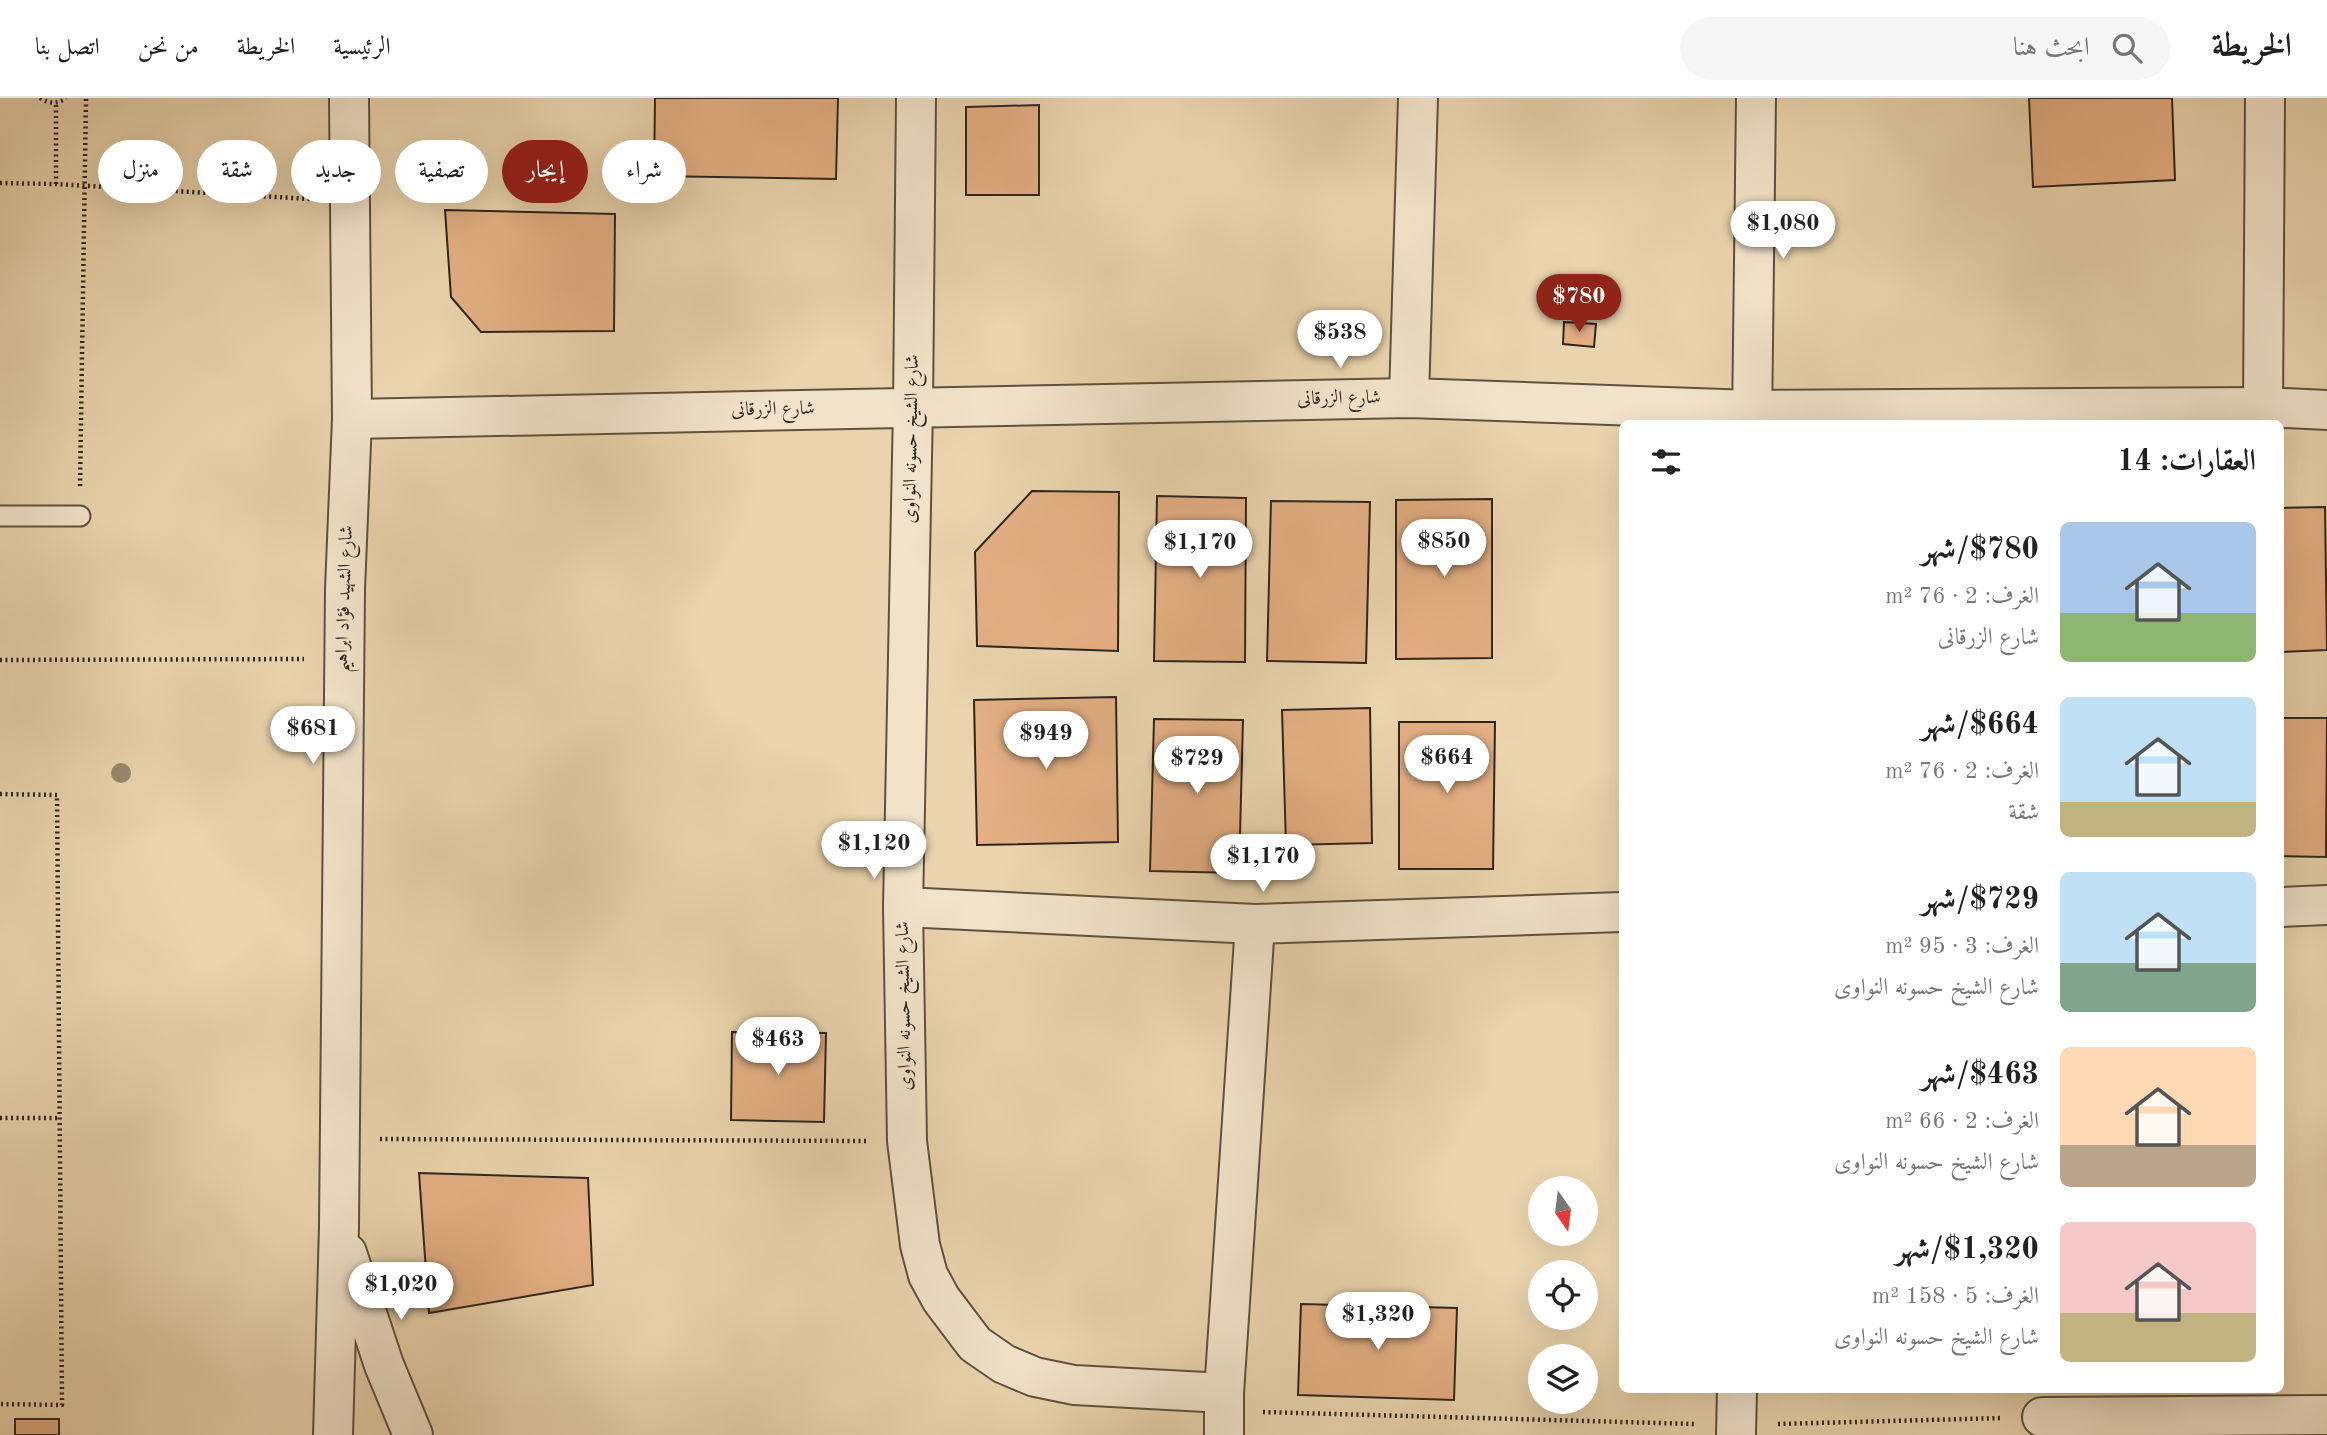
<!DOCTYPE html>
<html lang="ar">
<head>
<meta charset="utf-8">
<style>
  :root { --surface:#fff; --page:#f6f6f6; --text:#222; --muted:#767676; --line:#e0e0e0; --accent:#8f2418 }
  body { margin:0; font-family:"Old Standard TT",Amiri,serif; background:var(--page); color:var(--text); direction:rtl; height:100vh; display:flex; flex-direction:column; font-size:26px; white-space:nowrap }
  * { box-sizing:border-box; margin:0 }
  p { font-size:23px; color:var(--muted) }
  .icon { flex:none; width:38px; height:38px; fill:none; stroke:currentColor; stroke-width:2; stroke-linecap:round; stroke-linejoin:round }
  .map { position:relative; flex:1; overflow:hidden; direction:ltr }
  .side { position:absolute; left:1619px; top:322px; width:665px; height:973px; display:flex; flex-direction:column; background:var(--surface); border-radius:10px; box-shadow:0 7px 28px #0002; direction:rtl }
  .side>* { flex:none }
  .banner { position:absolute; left:21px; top:42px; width:665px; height:63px; direction:rtl; display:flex; gap:14px }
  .needle { width:46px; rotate:166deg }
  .controls { position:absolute; left:1528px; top:1078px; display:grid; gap:14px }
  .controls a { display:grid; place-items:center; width:70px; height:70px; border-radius:50%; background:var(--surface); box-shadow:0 7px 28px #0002; font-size:35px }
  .price { position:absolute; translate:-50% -60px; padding:0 16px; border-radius:24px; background:#fff; color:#222; font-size:23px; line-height:46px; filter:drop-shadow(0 2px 4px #0008) }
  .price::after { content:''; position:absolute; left:50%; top:42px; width:21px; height:16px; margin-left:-10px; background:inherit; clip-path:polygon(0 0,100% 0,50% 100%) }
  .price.current { background:var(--accent); color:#fff }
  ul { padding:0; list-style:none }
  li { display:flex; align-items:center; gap:21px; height:175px; padding:0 28px }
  li span { display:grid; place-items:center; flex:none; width:196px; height:140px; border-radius:10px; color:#555 }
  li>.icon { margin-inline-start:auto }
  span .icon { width:84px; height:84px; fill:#fffc; stroke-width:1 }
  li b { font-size:30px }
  h2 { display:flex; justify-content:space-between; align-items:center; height:84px; padding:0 28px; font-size:30px }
  .tag { padding:0 24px; border-radius:32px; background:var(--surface); box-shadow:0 7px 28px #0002; font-size:24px; line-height:63px }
  .tag.current { background:var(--accent); color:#fff }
  header { display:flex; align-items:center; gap:42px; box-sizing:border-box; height:98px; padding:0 35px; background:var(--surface); border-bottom:2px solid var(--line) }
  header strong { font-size:33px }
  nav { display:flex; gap:38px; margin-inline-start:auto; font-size:24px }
  .search { width:490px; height:63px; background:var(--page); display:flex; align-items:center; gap:18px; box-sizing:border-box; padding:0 24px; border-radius:38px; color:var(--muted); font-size:26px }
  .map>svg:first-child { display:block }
</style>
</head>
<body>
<header>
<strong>الخريطة</strong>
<div class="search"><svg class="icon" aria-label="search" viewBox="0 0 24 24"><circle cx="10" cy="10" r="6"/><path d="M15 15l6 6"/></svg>ابحث هنا</div>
<nav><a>الرئيسية</a><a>الخريطة</a><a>من نحن</a><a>اتصل بنا</a></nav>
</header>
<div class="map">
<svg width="2327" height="1337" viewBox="0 0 2327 1337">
  <rect width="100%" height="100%" fill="#ead4ad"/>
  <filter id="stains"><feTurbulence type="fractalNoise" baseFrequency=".00286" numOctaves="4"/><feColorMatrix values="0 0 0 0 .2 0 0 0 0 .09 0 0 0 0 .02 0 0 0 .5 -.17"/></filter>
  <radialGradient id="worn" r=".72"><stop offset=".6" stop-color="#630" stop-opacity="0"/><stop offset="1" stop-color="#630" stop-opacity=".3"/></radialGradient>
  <g fill="#e4af84" stroke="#2e261d" stroke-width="2">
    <path d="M655 0H838L836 81 654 78Z"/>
    <path d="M2029 0H2172L2175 82 2033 89Z"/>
    <path d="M1039 7V97H966V9Z"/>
    <path d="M445 112 615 116 614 233 481 234 451 199Z"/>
    <path d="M1564 224 1596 226 1594 249 1563 246Z"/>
    <path d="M1032 393 1119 394 1118 553 977 548 975 454Z"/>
    <path d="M1157 398 1246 400 1245 564 1154 563Z"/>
    <path d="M1492 401V560L1396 561V402Z"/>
    <path d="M1271 403 1370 404 1366 565 1267 563Z"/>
    <path d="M2325 409 2327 552 2280 554V410Z"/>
    <path d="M1116 599 1118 744 977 747 974 602Z"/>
    <path d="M1370 610 1372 745 1286 747 1282 612Z"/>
    <path d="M2280 620H2327L2326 759 2280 758Z"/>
    <path d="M1154 621 1243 622 1239 775 1150 773Z"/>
    <path d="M1399 624H1495L1493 771H1399Z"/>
    <path d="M732 934 826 935 824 1024 731 1022Z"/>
    <path d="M419 1075 588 1080 593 1187 429 1215Z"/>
    <path d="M1301 1206 1457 1210 1454 1302 1298 1297Z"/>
    <rect x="15" y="1321" width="44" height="16"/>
  </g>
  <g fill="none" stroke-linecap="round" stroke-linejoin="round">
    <g stroke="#5d5241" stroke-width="23">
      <path id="service" d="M0 418H80"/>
    </g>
    <g stroke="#5d5241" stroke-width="42">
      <g id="minor">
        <path d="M916 0 913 309 903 809 907 1043 920 1147 928 1177 941 1201 975 1246 1004 1266 1035 1279 1074 1287 1224 1295"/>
        <path d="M1409 300 1418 0"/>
        <path d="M2263 309 2265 0"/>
        <path d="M352 321 1409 300 1752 312 2263 309 2327 312"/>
        <path d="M1752 326 1756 0"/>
        <path d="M903 809 1255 826 1622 814"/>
        <path d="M2280 809 2327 807"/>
        <path d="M347 1155 384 1267 413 1337"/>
        <path d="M2042 1319 2327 1317"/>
        <path d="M333 1337 339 1129 345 491 352 321 349 0"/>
        <path d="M1224 1337V1295L1255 826"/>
        <path d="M1736 1337 1737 1292"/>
      </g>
    </g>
    <g stroke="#2e261d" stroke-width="4.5" stroke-dasharray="2 3.5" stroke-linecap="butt">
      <path d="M40 0C49 6 58 6 66 0"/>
      <path d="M0 85 56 86 310 101"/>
      <path d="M56 86V4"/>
      <path d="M80 388 86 0"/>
      <path d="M0 562 304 561"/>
      <path d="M0 696 57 697 62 1307 0 1306"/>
      <path d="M0 1020H59"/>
      <path d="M380 1041 868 1043"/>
      <path d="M1263 1314 1695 1326"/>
      <path d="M1778 1326 2003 1320"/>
    </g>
    <use href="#service" stroke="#f1e3ca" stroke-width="19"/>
    <use href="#minor" stroke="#f1e3ca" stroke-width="38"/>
  </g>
  <circle fill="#95896d" cx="121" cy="675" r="10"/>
  <g text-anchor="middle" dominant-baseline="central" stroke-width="6" stroke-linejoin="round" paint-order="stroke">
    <g font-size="19" fill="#2e261d" stroke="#f1e3ca">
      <text transform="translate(1339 301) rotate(-1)">شارع الزرقانى</text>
      <text transform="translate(773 312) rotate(-1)">شارع الزرقانى</text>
      <text transform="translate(912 341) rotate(-89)">شارع الشيخ حسونه النواوى</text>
      <text transform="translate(345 501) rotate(-88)">شارع الشهيد فؤاد ابراهيم</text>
      <text transform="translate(905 908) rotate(-91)">شارع الشيخ حسونه النواوى</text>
    </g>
  </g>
  <rect width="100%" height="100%" filter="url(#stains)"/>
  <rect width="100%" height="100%" fill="url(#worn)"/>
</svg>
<div class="controls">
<a><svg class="needle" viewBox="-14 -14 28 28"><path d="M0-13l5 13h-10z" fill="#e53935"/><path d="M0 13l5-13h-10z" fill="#767676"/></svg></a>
<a><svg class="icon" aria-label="locate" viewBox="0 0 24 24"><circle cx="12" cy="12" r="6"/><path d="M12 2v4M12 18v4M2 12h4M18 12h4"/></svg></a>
<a><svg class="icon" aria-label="layers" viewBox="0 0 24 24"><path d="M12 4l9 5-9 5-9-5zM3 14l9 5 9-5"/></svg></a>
</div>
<b class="price" style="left:1783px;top:163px">$1,080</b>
<b class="price current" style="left:1579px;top:236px">$780</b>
<b class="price" style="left:1340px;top:272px">$538</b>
<b class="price" style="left:1444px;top:481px">$850</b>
<b class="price" style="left:1200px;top:482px">$1,170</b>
<b class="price" style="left:313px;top:668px">$681</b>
<b class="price" style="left:1046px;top:673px">$949</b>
<b class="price" style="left:1447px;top:697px">$664</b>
<b class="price" style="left:1197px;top:698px">$729</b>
<b class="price" style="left:874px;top:783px">$1,120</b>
<b class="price" style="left:1263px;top:796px">$1,170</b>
<b class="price" style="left:778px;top:979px">$463</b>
<b class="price" style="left:401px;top:1224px">$1,020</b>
<b class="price" style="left:1378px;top:1254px">$1,320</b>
<div class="banner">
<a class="tag">شراء</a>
<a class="tag current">إيجار</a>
<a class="tag">تصفية</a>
<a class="tag">جديد</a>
<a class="tag">شقة</a>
<a class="tag">منزل</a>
</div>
<section class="side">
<h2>العقارات: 14<svg class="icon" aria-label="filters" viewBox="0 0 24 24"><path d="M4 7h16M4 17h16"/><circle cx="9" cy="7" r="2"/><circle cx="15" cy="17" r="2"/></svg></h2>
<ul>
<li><span style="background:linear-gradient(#a9c7e8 65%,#8fb573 0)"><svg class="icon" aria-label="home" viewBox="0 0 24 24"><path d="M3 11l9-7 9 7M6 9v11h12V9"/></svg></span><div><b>$780/شهر</b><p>الغرف: 2 · 76 m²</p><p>شارع الزرقانى</p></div></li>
<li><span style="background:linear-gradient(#bfe0f5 75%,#c2b280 0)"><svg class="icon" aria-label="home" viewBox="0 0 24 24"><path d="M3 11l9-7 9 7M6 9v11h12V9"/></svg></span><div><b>$664/شهر</b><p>الغرف: 2 · 76 m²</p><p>شقة</p></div></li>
<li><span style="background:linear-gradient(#bfe0f5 65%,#7fa58c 0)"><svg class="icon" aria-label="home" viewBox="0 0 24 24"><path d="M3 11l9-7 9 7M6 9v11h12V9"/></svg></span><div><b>$729/شهر</b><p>الغرف: 3 · 95 m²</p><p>شارع الشيخ حسونه النواوى</p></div></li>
<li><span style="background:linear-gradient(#ffd9b3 70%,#b9a48a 0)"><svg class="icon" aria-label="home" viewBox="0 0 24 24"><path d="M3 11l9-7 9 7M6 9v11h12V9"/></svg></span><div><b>$463/شهر</b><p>الغرف: 2 · 66 m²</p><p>شارع الشيخ حسونه النواوى</p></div></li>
<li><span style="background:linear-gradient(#f6c9c9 65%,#c2b280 0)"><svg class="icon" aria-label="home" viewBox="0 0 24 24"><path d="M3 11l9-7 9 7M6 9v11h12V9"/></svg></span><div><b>$1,320/شهر</b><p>الغرف: 5 · 158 m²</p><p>شارع الشيخ حسونه النواوى</p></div></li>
</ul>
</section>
</div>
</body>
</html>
